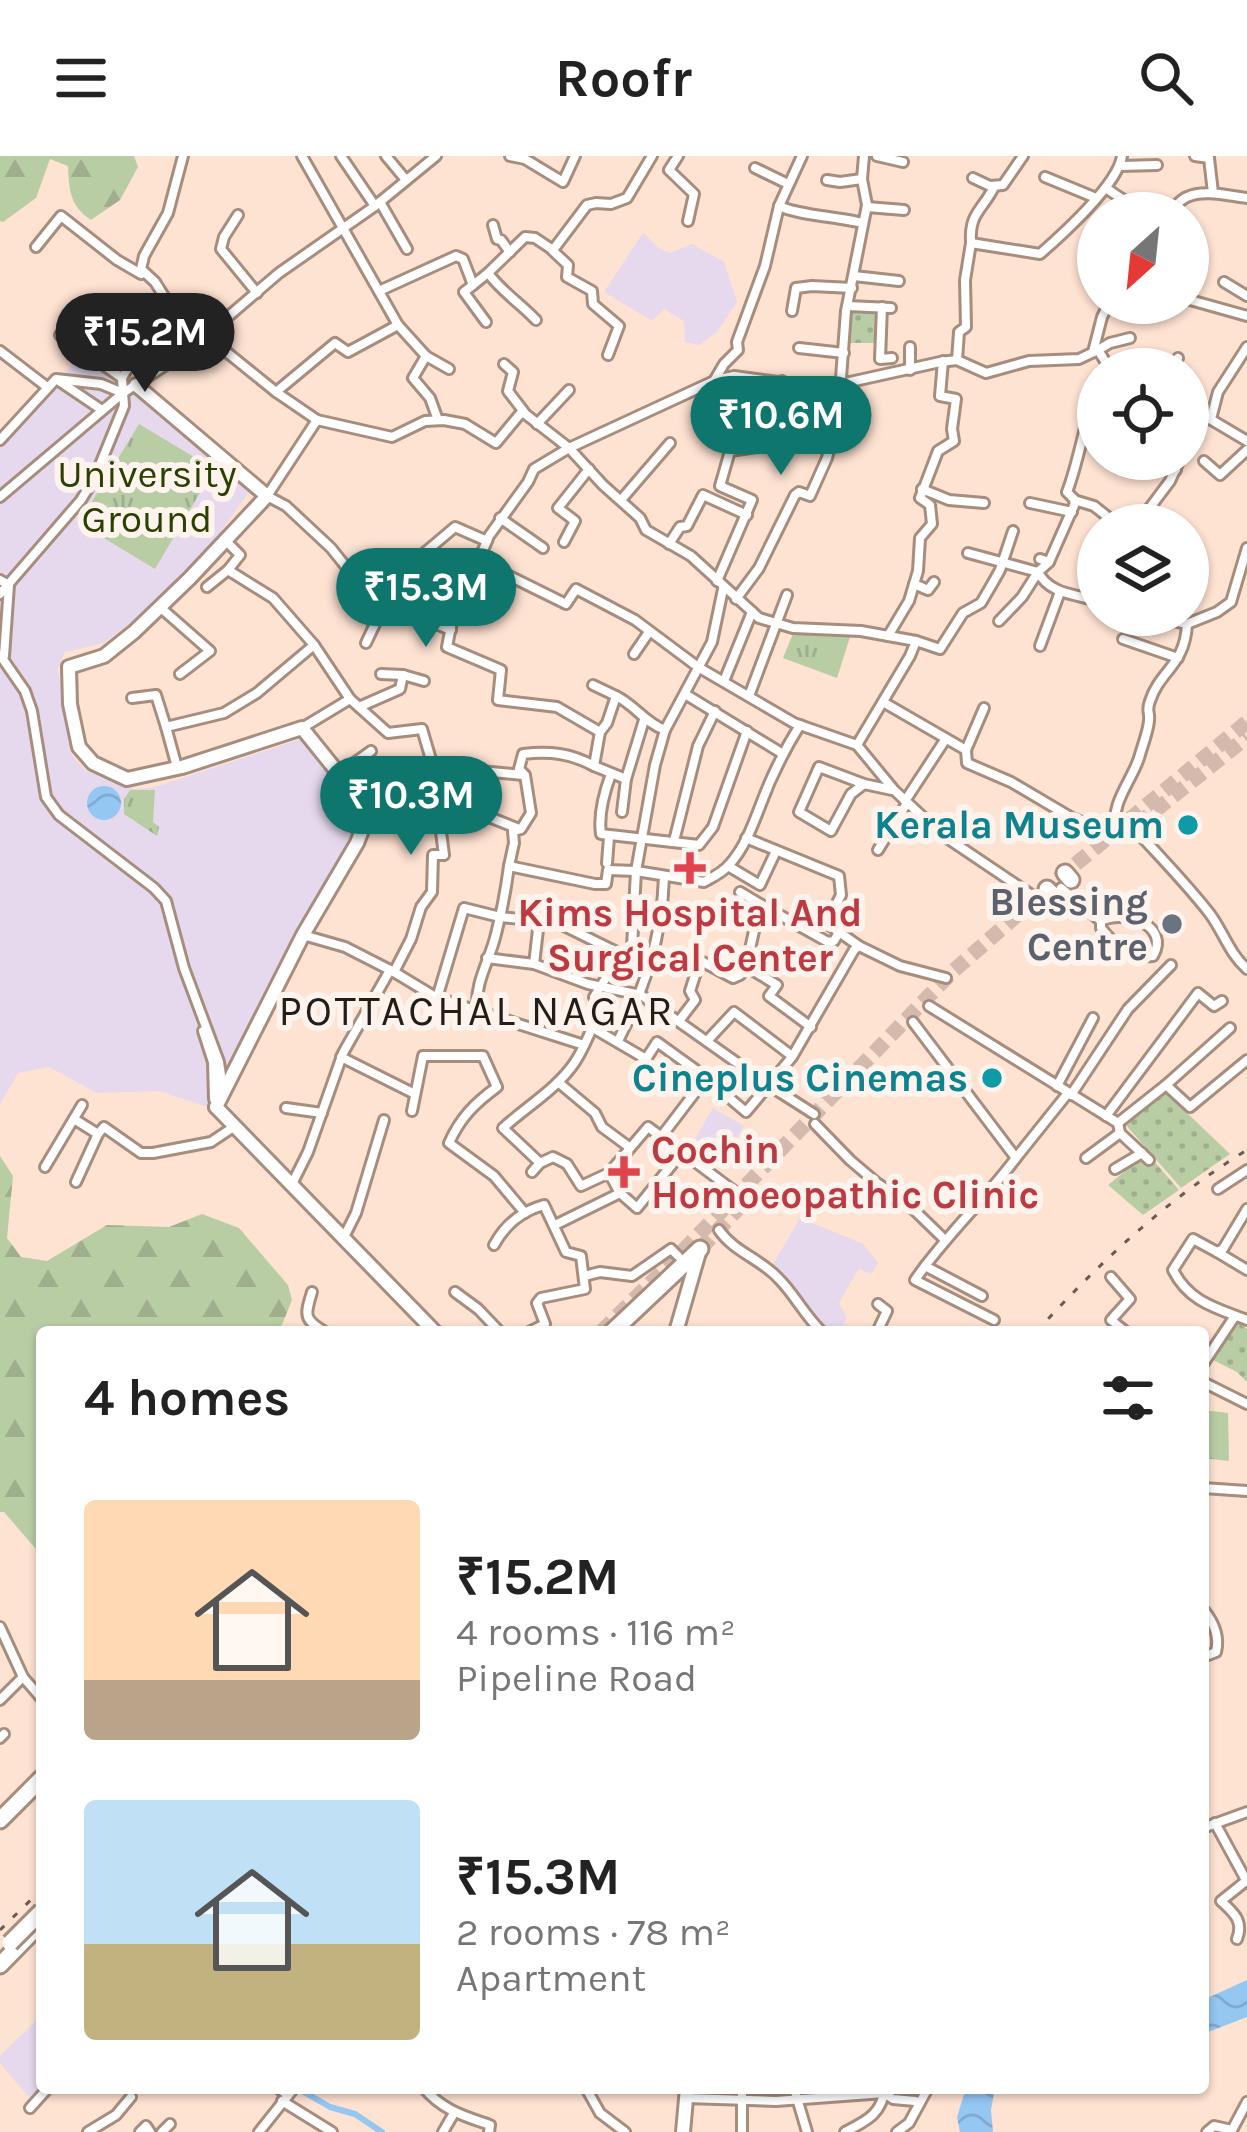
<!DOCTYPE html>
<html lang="en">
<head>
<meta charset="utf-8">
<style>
  :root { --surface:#fff; --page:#f6f6f6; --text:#222; --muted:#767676; --accent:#0f766e }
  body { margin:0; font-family:Karla,sans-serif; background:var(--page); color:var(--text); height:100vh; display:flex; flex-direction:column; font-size:45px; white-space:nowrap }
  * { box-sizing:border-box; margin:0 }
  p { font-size:39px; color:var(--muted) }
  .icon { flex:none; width:66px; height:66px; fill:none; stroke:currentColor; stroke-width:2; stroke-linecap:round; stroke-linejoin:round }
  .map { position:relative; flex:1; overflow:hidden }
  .panel { position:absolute; left:36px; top:1170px; width:1173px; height:768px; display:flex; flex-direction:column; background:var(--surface); border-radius:12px; box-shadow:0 3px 9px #0004 }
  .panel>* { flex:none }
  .needle { width:78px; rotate:207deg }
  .controls { position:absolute; left:1077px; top:36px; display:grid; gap:24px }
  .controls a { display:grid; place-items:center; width:132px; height:132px; border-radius:50%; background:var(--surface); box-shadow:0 3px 9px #0004; font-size:60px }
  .price { position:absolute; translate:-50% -102px; padding:0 27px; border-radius:42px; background:var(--accent); color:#fff; font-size:39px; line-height:78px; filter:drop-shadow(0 3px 6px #0008) }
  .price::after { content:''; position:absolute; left:50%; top:72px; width:36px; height:27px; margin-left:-18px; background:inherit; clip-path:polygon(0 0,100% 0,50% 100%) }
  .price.on { background:#222; color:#fff }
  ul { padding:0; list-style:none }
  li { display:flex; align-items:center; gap:36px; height:300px; padding:0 48px }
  li span { display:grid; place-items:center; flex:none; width:336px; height:240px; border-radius:12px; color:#555 }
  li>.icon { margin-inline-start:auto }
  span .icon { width:144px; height:144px; fill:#fffc; stroke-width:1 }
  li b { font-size:51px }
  h2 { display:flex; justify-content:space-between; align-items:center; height:144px; padding:0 48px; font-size:51px }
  header { display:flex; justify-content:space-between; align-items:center; height:156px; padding:0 48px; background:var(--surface); font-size:54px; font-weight:700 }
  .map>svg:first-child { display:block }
</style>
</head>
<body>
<header><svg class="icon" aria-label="menu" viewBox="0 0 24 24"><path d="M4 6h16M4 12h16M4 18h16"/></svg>Roofr<svg class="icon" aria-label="search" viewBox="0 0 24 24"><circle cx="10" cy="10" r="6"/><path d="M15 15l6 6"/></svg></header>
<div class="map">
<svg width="1247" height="1976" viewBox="0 0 1247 1976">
  <defs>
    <pattern id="grass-dots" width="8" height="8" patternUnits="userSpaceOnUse" patternTransform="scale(3)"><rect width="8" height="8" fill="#b9cda5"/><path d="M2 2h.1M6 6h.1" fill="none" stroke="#9faf8d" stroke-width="1.8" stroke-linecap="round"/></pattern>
    <pattern id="forest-firs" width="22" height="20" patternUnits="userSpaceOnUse" patternTransform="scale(3)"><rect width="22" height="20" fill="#b9cda5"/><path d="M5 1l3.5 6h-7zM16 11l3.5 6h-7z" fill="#9faf8d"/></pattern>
    <pattern id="park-tufts" width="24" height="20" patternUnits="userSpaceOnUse" patternTransform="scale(3)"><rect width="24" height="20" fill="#b9cda5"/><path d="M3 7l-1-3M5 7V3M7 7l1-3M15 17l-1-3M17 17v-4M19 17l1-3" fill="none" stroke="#9faf8d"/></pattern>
    <pattern id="water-waves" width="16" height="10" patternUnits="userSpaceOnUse" patternTransform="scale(3)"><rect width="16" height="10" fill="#95c7f3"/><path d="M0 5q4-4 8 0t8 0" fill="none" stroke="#80aad0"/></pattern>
  </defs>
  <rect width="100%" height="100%" fill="#fee2d2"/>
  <g fill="#e6d9ed">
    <path d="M643 77 660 93 670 97 692 88 724 106 737 146 717 176 699 189 685 186 684 165 664 153 652 165 604 136Z"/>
    <path d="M86 196 249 336 184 427 104 487 65 496 58 513 72 599 85 614 134 633 155 631 301 583 362 660 266 834 222 956 160 935 97 937 49 911 18 917 0 948V273L7 274Z"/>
    <path d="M713 952 744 970 724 1002 695 983Z"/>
    <path d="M800 1062 863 1088 878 1107 871 1118 859 1113 850 1127 839 1147 847 1162 838 1176H826L814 1165 771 1112Z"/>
    <path d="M42 1859V1932H44L32 1945 0 1907V1900Z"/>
  </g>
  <g fill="url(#grass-dots)">
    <path d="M849 151 881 153 879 187H847Z"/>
    <path d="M1163 934 1230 998 1181 1032 1125 968Z"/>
    <path d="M1147 997 1179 1034 1143 1059 1108 1029Z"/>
    <path d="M1236 1165 1247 1173V1226L1237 1216 1211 1203Z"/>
  </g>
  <g fill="url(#forest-firs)">
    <path d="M0 0H134L138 11 120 44 91 64C70 50 69 34 68 10L50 3 36 42 3 66 0 65Z"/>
    <path d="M0 1000 13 1020 7 1082 21 1101 47 1105 107 1069 169 1071 202 1058 239 1072 288 1129 292 1144 279 1176H42V1400L4 1356H0Z"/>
  </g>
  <g fill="url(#park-tufts)">
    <path d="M139 268 214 313 155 413 79 367Z"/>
    <path d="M794 475 836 480 851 478 837 522 783 502Z"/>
    <path d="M130 634H155L153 666 159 671 157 680 124 658V643Z"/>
    <path d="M1203 1254 1228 1257 1229 1305 1203 1302Z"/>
  </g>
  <g fill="url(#water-waves)">
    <circle cx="104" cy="647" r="17"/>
    <path d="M1247 1824V1861L1203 1878V1844Z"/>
    <path d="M966 1932H1001L994 1937 991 1954 993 1976H960L957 1961Z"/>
  </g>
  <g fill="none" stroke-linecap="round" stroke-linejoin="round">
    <path stroke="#95c7f3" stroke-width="6" d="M297 1932 330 1951 355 1958 382 1976"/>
    <g stroke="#d3baac" stroke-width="15" stroke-dasharray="15 8" stroke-linecap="butt">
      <path d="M1137 669 1247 581"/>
      <path d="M700 1093 752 1038"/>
      <path d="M601 1176 678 1100 951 817 1065 717 1247 566"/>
    </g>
    <g stroke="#a68d7e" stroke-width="14">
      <g id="minor">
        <path d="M302 0 398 169 426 200 449 213"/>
        <path d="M341 0 375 50"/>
        <path d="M386 0 406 24"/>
        <path d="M510 0 525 3 563 26 575 0"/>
        <path d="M678 0 669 14 694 38 688 65"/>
        <path d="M877 0 903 6"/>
        <path d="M1195 0 1209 2 1213 37"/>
        <path d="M1121 10 1157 9"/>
        <path d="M755 12 788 28"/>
        <path d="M1045 21 1096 42"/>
        <path d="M973 22 990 30 1003 29 1023 0"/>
        <path d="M827 24 840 26 862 23"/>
        <path d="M1106 32C1123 44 1147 62 1171 53 1177 50 1181 43 1187 41 1204 33 1229 40 1247 42"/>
        <path d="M380 46 407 93"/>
        <path d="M779 50C797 59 840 61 862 67"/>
        <path d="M867 51 904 54"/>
        <path d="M238 59 224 81 221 93 257 137"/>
        <path d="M493 69 497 83 501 84 510 96"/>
        <path d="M971 87C969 57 982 55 994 31"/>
        <path d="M36 91 61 60 117 104 141 118"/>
        <path d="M553 95 568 109 567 121 592 135 593 148 619 170 608 199"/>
        <path d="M488 117 525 81 535 82 553 94 587 49 596 47 611 48 627 42 652 0"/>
        <path d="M854 120 899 125"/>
        <path d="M1224 126 1247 140"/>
        <path d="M473 129 464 136 486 166"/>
        <path d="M379 135 456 100 463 103 473 129 488 117C502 136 520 147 536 164"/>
        <path d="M1190 144 1247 160"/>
        <path d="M848 150 891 152"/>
        <path d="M882 151 880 203 892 202"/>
        <path d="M163 155 213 185 276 236 317 264 392 281 425 265 444 264 465 268 496 287 520 258 524 257 569 292 603 329 640 362 646 374 691 400 759 462 793 472 861 475 916 485 910 500 857 589"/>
        <path d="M792 155 796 132 812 130 852 132"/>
        <path d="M60 179 122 222"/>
        <path d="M910 191V214"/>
        <path d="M799 192 844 197"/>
        <path d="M0 195 47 231"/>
        <path d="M1093 196 1102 161 1109 147"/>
        <path d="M426 200 413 222 430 242 438 264"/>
        <path d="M957 204 959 176 966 171 965 124 971 87 1040 98C1063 78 1118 28 1122 0"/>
        <path d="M504 208 513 216 508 235 524 256"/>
        <path d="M1110 213 1098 194 1110 187 1130 182"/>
        <path d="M1172 213 1178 202"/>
        <path d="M715 224 734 220 823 232 940 206 957 204 986 217 1029 205 1079 203 1098 194"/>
        <path d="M59 225 102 254"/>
        <path d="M276 236 335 187 348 196 398 169"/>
        <path d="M1188 250 1247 285"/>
        <path d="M1211 263 1218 236 1247 191"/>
        <path d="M317 264 267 340 286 350 331 392 371 442 451 474"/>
        <path d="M537 268 569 234"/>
        <path d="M0 284 56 223 101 228 123 237"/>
        <path d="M1188 288 1206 261"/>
        <path d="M1158 303 1176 314"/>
        <path d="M1204 305 1220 319 1247 294"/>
        <path d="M922 333 949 344 984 347"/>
        <path d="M0 341 123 237 189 194 279 117 375 50 436 0"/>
        <path d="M621 344 670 287"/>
        <path d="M1074 344 1094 350 1118 369"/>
        <path d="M1030 347 1072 356"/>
        <path d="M500 362 543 392"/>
        <path d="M1137 369 1170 325 1180 303"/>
        <path d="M564 386 575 365 558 352 589 313"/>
        <path d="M669 388 680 371 687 370 703 339 747 359"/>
        <path d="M427 395 475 412"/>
        <path d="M968 397 1038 416 1022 441 999 465"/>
        <path d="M1040 403 1049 406 1038 416C1050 439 1076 438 1098 445"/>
        <path d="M479 405 566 448 576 433 635 464 698 511 794 567 857 589 894 634 941 678 1036 742"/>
        <path d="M1049 406 1076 345 1067 336C1080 302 1084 265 1098 230"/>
        <path d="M394 423 459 450"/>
        <path d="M0 424 9 429 4 500"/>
        <path d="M717 425 752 344 720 330 730 295 764 290 782 225"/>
        <path d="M914 428 928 434 934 426"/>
        <path d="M207 431 228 414"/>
        <path d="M0 438 81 344 95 321 124 250 122 222 167 145 155 126 141 113 144 100 168 57 183 0"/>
        <path d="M371 442 455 371 487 385"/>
        <path d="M736 443 759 412 795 339 799 336 810 340 827 302 831 286 830 268 839 249 846 155 867 49 862 23 864 0"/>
        <path d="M161 452 210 495 180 518"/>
        <path d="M1145 459 1187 468 1217 456 1231 446 1247 392"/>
        <path d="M888 480 909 445 918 415 920 382 932 368 930 349 920 342 938 295 954 285 952 273 956 243 940 240 943 205"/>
        <path d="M1123 483 1178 502"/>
        <path d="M916 485 940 493 963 457 981 447 991 430 1000 414 1013 375"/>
        <path d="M366 487 384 449"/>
        <path d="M1040 490 1060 436"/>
        <path d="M634 498 649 476"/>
        <path d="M0 499 25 535 32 555 46 641 59 659 154 732 166 745 184 812 219 906 221 919 219 937"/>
        <path d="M381 518 403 519 424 525"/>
        <path d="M724 525 752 456"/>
        <path d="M593 529 616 540"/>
        <path d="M685 538 783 598"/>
        <path d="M749 540 787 439"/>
        <path d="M132 542 156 539 166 571"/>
        <path d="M350 543 359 551 400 533 403 519"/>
        <path d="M883 546 966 594 967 607 1011 626 1072 662 1111 678"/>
        <path d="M359 551 388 577 422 573 432 607 444 699H433L432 736 421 751 411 783 394 816"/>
        <path d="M302 572 350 543 314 489"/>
        <path d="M600 576 557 551 498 544 501 514 447 491 451 470 489 380 528 326 534 313 569 292 714 225 724 208 738 194 737 186 765 110 779 50 802 0"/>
        <path d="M966 594 984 552"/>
        <path d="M177 611 166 571 224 557 257 537 314 489 273 442 228 414 240 399 226 385"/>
        <path d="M470 614 523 619"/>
        <path d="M339 618 371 595"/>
        <path d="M611 618C604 637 598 658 601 678L699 689 713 671 747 575"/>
        <path d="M626 623 594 610 600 576 607 567 616 540C635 549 645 567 665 574"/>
        <path d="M864 628 851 638 831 675 799 656 819 611 864 628 892 634"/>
        <path d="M461 636 464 659 480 664 489 661 519 673"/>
        <path d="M905 645 943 587"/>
        <path d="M622 656 626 623 644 564"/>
        <path d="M368 661 438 662"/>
        <path d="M1134 672C1159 700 1187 728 1210 758 1224 777 1229 797 1247 813"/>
        <path d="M1116 674C1110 648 1131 626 1139 602 1142 591 1148 576 1149 565 1150 554 1146 556 1150 545 1160 514 1185 510 1187 468"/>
        <path d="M746 682 839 720 841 739 831 759 829 769 859 790"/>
        <path d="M674 685 698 590 715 555"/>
        <path d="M878 694 907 647"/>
        <path d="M607 707 609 681"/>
        <path d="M509 710 514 687 513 675 521 673 531 657 525 619 519 613 523 598C550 595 570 597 594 610"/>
        <path d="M728 710 760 729 776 695"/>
        <path d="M1061 732 1101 765V772C1114 789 1130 802 1153 800 1171 769 1124 753 1101 765"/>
        <path d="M740 736 760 748"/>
        <path d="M303 779 345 791 394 816 437 842 584 889"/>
        <path d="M487 802 534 808 588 828 641 839 767 928 814 958"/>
        <path d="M534 808 539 765"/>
        <path d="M747 811 777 829 769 840 811 871"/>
        <path d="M437 842 464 752 500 761 558 767 625 800"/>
        <path d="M929 850 1118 967 1166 929 1190 951 1247 904"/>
        <path d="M477 853C475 825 490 804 496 778 502 755 506 733 509 710L595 728H606L608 714 636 715 704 726C713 721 722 717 729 709 744 693 753 669 761 648 771 621 785 593 800 569"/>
        <path d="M679 865 695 844 690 835 699 807 703 806 733 822 740 819 746 811 760 748 828 786 834 785 839 776"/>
        <path d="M913 866 1016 1002C984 1045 945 1080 915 1124L994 1164"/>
        <path d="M593 872 646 903 657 886 700 917 746 956 792 901 854 794 859 790 900 810 946 822"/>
        <path d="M203 875 213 906 214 943"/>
        <path d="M618 885C645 831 662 782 664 721"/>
        <path d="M707 885 734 856 792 900"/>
        <path d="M341 901 415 938"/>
        <path d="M558 926 595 957 602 971 629 991"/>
        <path d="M1166 929 1230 872"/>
        <path d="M1057 930 1093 862"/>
        <path d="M1071 939 1128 853 1171 809"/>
        <path d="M286 952 322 957"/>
        <path d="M412 955 423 900H483L497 931C475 947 460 962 449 987L494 1020 525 1057"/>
        <path d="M1106 960 1198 837 1214 850 1222 845"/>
        <path d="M74 963 98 978"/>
        <path d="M1118 967 1120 977 1149 1004"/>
        <path d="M815 968 850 1004 877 1027 908 1048 945 1084"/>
        <path d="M661 981 706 922"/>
        <path d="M1016 1002 1068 937"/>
        <path d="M1086 1002 1120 977"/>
        <path d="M540 1007 503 972C527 950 557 933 575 906 586 889 593 870 600 852L594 841 609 817 632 791 636 715 655 609 665 574 712 486 723 433"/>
        <path d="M45 1011 82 949"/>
        <path d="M1115 1013 1142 997"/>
        <path d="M532 1016 540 1007 553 1001 567 1008 581 1030 609 1017"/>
        <path d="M76 1026 98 978 104 971 141 997H153L211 986 229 974"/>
        <path d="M292 1028 308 996 343 897 390 814"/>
        <path d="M1218 1033 1247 1014"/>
        <path d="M620 1037 609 1017 648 971 682 996"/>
        <path d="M1247 1053 1223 1093 1217 1096 1193 1083 1173 1114C1189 1146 1216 1152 1247 1164"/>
        <path d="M555 1069 620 1037 637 1052 682 996 738 1038"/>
        <path d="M719 1074C734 1096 761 1103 779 1123 795 1139 805 1160 822 1176"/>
        <path d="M344 1081 356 1057 384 964"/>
        <path d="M494 1089C505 1069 521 1055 544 1049L566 1096 581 1100 585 1133 541 1142 537 1147 545 1168 529 1176"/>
        <path d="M1217 1096 1247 1114"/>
        <path d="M925 1110 982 1140"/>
        <path d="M584 1120 600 1116 632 1120 671 1093 678 1100"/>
        <path d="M1111 1121 1130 1143 1111 1164 1126 1176"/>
        <path d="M312 1136C305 1159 303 1163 325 1176"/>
        <path d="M455 1136 478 1153 500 1176"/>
        <path d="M877 1176 887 1155 878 1148"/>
        <path d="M1203 1208 1235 1160"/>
        <path d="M1203 1226 1247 1248"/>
        <path d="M1203 1332 1247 1335"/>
        <path d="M1203 1453C1213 1465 1220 1480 1216 1496L1203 1501"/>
        <path d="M0 1471 23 1521 42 1543"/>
        <path d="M0 1544 23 1521"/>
        <path d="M0 1582 4 1578"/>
        <path d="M1215 1667 1246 1724"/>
        <path d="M1203 1672 1247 1656"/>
        <path d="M1237 1783C1244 1765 1234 1757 1221 1745L1246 1725"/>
        <path d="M278 1932 288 1939"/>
        <path d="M424 1932C442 1954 464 1960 490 1969L489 1976"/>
        <path d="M586 1932 600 1957 625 1976"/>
        <path d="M742 1932V1976"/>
        <path d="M794 1932 807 1976"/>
        <path d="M686 1942 776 1945 884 1937 893 1943 915 1945"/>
        <path d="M282 1945 332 1976"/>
        <path d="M30 1952 48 1932"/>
        <path d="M88 1976 116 1959 131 1941"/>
        <path d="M140 1976 146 1970 150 1976"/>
        <path d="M162 1976 170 1968"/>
        <path d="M259 1976 294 1932"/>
        <path d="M443 1976 454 1957"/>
        <path d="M845 1976C866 1965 881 1959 885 1933"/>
        <path d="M897 1976 909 1967 928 1932"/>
        <path d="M1207 1976 1214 1970 1232 1974 1247 1946"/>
      </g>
    </g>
    <g stroke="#a68d7e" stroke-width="18">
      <g id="major">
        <path d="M136 229 267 340 190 422 134 476 104 500 69 511 70 548 79 591 93 607 127 623 182 611 302 572 339 618 367 661 357 687 303 779 216 951"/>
        <path d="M216 951 435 1176"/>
        <path d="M676 1176 700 1093"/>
        <path d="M683 1976 687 1932"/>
      </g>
    </g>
    <g stroke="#a68d7e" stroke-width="21">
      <g id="highway">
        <path d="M1065 717 1071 724"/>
        <path d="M1047 733 1052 738"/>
        <path d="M612 1176 700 1093"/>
        <path d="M0 1664 42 1622"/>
        <path d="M0 1809 42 1766"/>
      </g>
    </g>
    <use href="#minor" stroke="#fff" stroke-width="8"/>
    <use href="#major" stroke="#fff" stroke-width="12"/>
    <use href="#highway" stroke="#fff" stroke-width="15"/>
    <g stroke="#6b5b52" stroke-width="3" stroke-dasharray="6 12" stroke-linecap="butt">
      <path d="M1036 1176C1100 1106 1166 1044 1247 994"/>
      <path d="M0 1774 42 1733"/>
    </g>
    <g stroke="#a68d7e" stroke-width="21" stroke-linecap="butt">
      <path id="highway-bridge" d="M10 1787 42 1755"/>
    </g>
    <use href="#highway-bridge" stroke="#fff" stroke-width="15"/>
  </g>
  <g fill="#0f9aa8" stroke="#fef3ed" stroke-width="4.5">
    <circle cx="1188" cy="669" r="12"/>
    <circle cx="992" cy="922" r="12"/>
  </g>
  <g fill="#e0444e" stroke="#fef3ed" stroke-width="4.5">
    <path d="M684 694h12v12h12v12h-12v12h-12v-12h-12v-12h12z"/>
    <path d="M618 998h12v12h12v12h-12v12h-12v-12h-12v-12h12z"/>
  </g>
  <circle fill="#6b7280" stroke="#fef3ed" stroke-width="4.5" cx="1172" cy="768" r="12"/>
  <g text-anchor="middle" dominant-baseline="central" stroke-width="12" stroke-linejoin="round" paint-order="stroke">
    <g font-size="39" fill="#294102" stroke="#fef3ed">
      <text x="147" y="318">University<tspan x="147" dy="45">Ground</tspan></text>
    </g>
    <g font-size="39" font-weight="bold" fill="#0d838f" stroke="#fef3ed" text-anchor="end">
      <text x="1164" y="669">Kerala Museum</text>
      <text x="968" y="922">Cineplus Cinemas</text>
    </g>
    <g font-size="39" font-weight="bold" fill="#5b616d" stroke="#fef3ed" text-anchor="end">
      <text x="1148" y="746">Blessing<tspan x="1148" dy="45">Centre</tspan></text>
    </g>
    <g font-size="39" font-weight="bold" fill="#be3a42" stroke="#fef3ed">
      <text x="690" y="757">Kims Hospital And<tspan x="690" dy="45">Surgical Center</tspan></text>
      <text x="651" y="994" text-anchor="start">Cochin<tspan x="651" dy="45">Homoeopathic Clinic</tspan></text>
    </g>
    <g font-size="42" letter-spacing="3" fill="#261c16" stroke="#fef3ed">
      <text x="477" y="855">POTTACHAL NAGAR</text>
    </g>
  </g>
</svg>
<div class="controls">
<a><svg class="needle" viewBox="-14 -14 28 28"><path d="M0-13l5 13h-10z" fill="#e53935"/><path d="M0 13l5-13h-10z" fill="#767676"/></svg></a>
<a><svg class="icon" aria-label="locate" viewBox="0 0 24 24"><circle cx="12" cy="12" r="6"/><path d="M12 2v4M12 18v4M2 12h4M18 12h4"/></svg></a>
<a><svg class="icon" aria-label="layers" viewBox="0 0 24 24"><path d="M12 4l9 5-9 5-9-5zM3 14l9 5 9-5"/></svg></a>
</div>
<b class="price on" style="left:145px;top:239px">₹15.2M</b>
<b class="price" style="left:781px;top:322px">₹10.6M</b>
<b class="price" style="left:426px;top:494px">₹15.3M</b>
<b class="price" style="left:411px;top:702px">₹10.3M</b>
<section class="panel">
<h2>4 homes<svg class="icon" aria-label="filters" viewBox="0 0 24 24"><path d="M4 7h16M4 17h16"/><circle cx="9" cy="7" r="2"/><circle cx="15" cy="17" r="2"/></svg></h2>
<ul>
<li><span style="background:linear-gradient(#ffd9b3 75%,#b9a48a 0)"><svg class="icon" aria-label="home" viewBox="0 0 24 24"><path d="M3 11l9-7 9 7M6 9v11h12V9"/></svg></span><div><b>₹15.2M</b><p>4 rooms · 116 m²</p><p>Pipeline Road</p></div></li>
<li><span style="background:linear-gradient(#bfe0f5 60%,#c2b280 0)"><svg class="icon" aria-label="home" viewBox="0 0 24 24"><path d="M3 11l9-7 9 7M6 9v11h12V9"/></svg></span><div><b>₹15.3M</b><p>2 rooms · 78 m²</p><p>Apartment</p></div></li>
</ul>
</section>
</div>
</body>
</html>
